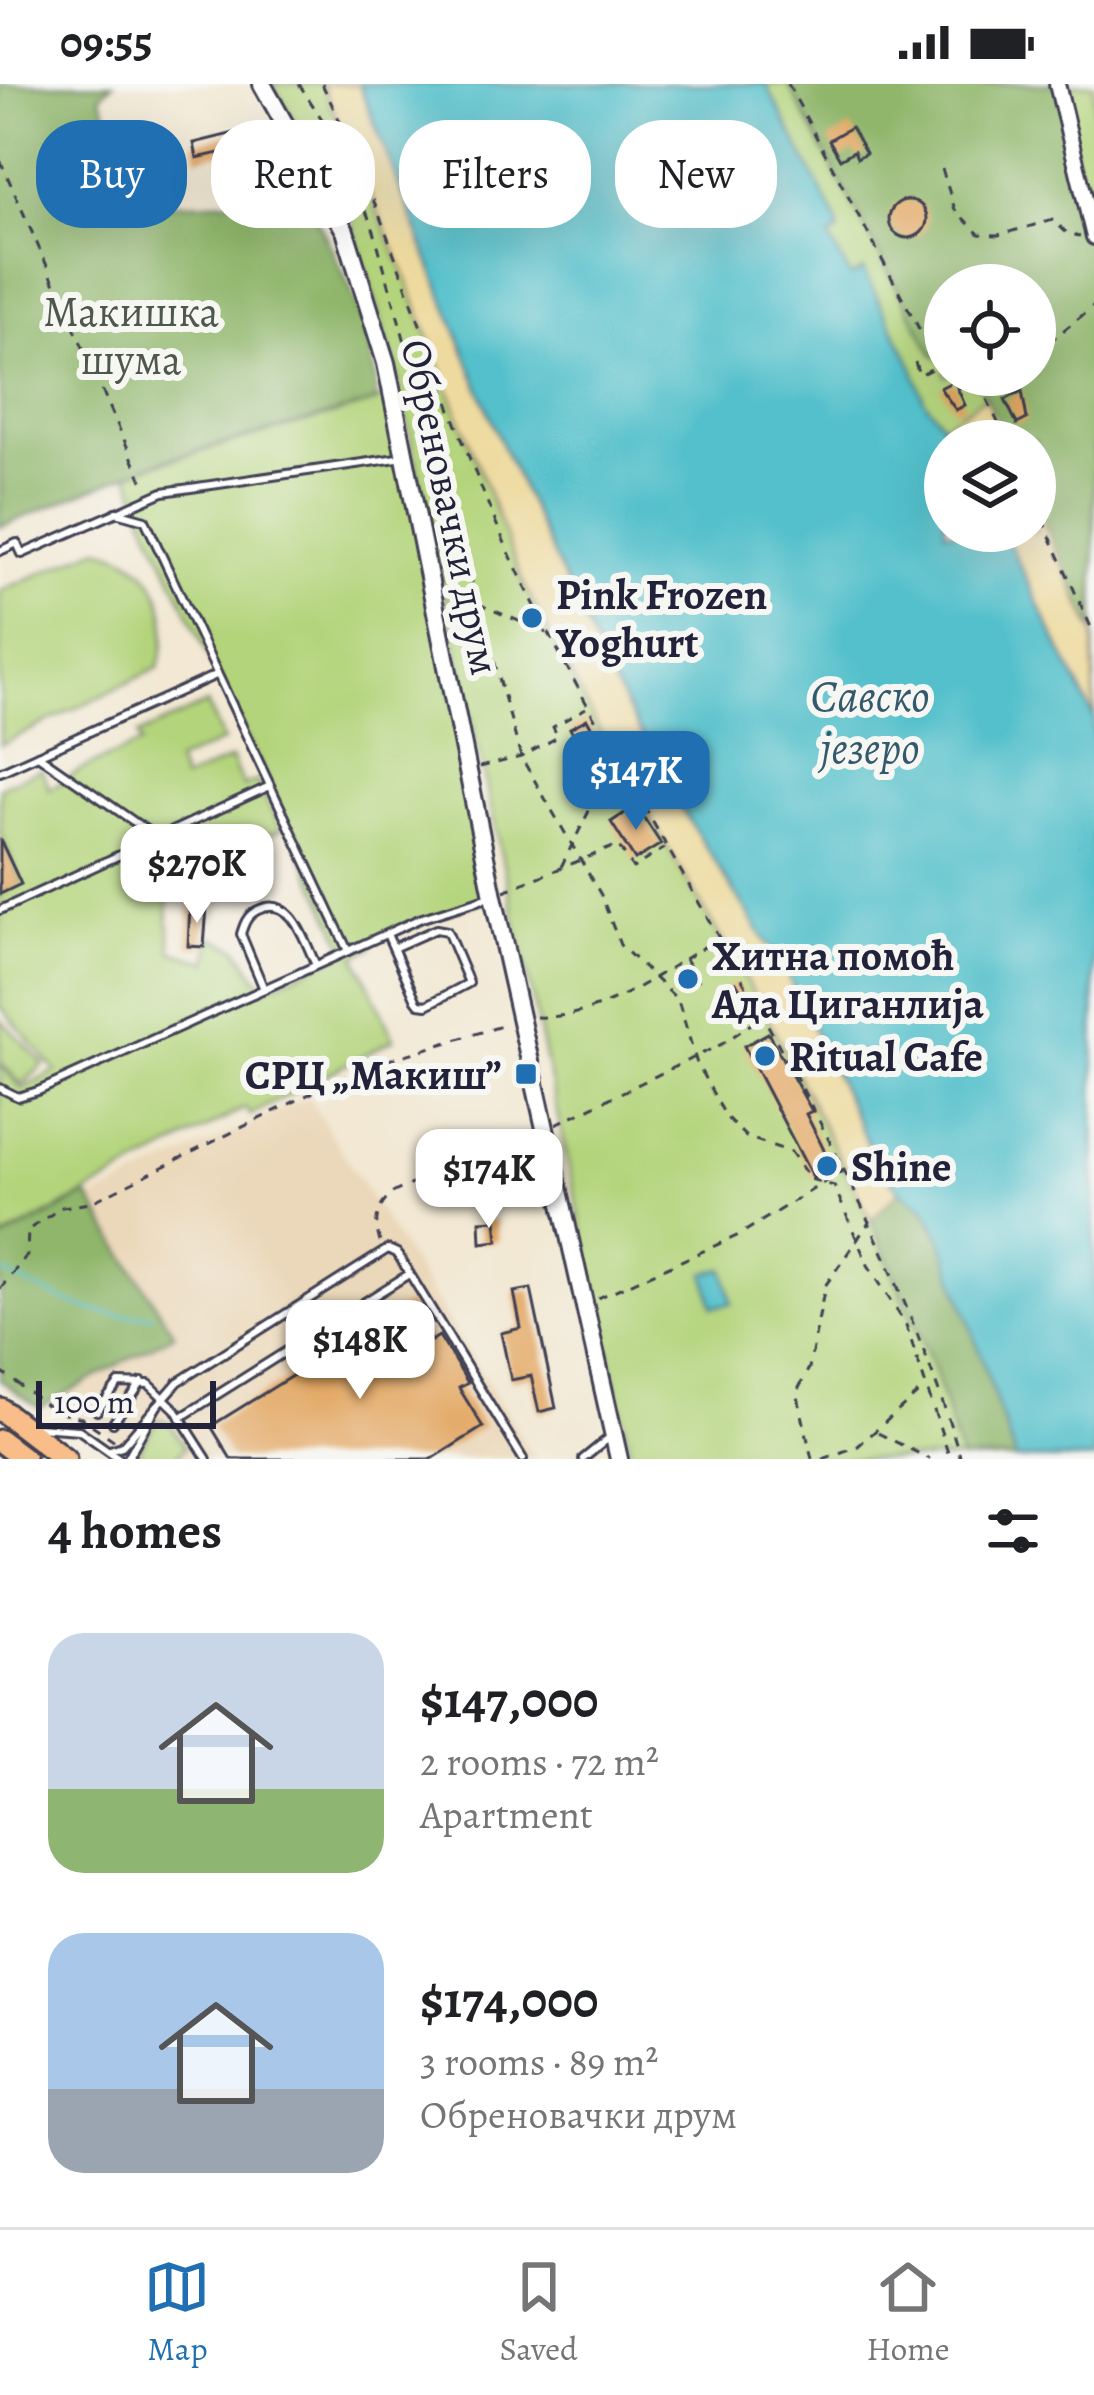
<!DOCTYPE html>
<html lang="en">
<head>
<meta charset="utf-8">
<style>
  :root { --surface:#fff; --page:#f2f2f2; --text:#202124; --muted:#757577; --line:#e0e0e0; --accent:#1f6fb2 }
  body { margin:0; font-family:Alegreya,serif; background:var(--page); color:var(--text); height:100vh; display:flex; flex-direction:column; font-size:45px; white-space:nowrap }
  * { box-sizing:border-box; margin:0 }
  p { font-size:39px; color:var(--muted) }
  .icon { flex:none; width:66px; height:66px; fill:none; stroke:currentColor; stroke-width:2; stroke-linecap:round; stroke-linejoin:round }
  .map { position:relative; height:1375px; overflow:hidden }
  .drawer { display:flex; flex-direction:column; background:var(--surface); flex:1 }
  .drawer>* { flex:none }
  .guide { position:absolute; left:36px; top:36px; width:1023px; height:108px; display:flex; gap:24px }
  .buttons { position:absolute; left:924px; top:180px; display:grid; gap:24px }
  .buttons a { display:grid; place-items:center; width:132px; height:132px; border-radius:50%; background:var(--surface); box-shadow:0 12px 48px #0002; font-size:60px }
  .scale { position:absolute; left:36px; bottom:30px; width:180px; box-sizing:border-box; padding-left:12px; border:6px solid #22223b; border-top:0; font-size:33px; line-height:42px; white-space:nowrap; color:#22223b; -webkit-text-stroke:9px #f6f6f2; paint-order:stroke }
  .price { position:absolute; translate:-50% -102px; padding:0 27px; border-radius:24px; background:#fff; color:#222; font-size:39px; line-height:78px; filter:drop-shadow(0 3px 6px #0008) }
  .price::after { content:''; position:absolute; left:50%; top:72px; width:36px; height:27px; margin-left:-18px; background:inherit; clip-path:polygon(0 0,100% 0,50% 100%) }
  .price.current { background:var(--accent); color:#fff }
  ul { padding:0; list-style:none }
  li { display:flex; align-items:center; gap:36px; height:300px; padding:0 48px }
  li span { display:grid; place-items:center; flex:none; width:336px; height:240px; border-radius:36px; color:#555 }
  li>.icon { margin-inline-start:auto }
  span .icon { width:144px; height:144px; fill:#fffc; stroke-width:1 }
  li b { font-size:51px }
  h2 { display:flex; justify-content:space-between; align-items:center; height:144px; padding:0 48px; font-size:51px }
  .tag { padding:0 42px; border-radius:48px; background:var(--surface); box-shadow:0 12px 48px #0002; font-size:42px; line-height:108px }
  .tag.current { background:var(--accent); color:#fff }
  .status { display:flex; justify-content:space-between; align-items:center; height:84px; padding:0 60px; background:var(--surface); direction:ltr }
  .status svg { height:33px; fill:currentColor }
  .tab-bar { display:flex; justify-content:space-around; align-items:center; height:168px; border-top:3px solid var(--line); background:var(--surface); font-size:33px; color:var(--muted) }
  .tab-bar a { display:grid; justify-items:center; gap:6px }
  .tab-bar .current { color:var(--accent) }
  .map>svg:first-child { display:block }
</style>
</head>
<body>
<div class="status"><b>09:55</b><svg viewBox="0 0 49 12"><path d="M0 12V9h3v3zM5 12V6h3v6zM10 12V3h3v9zM15 12V0h3v12zM26 1h20v11H26zM47 4h2v5h-2z"/></svg></div>
<div class="map">
<svg width="1094" height="1375" viewBox="0 0 1094 1375">
  <rect width="100%" height="100%" fill="#f6f6f2"/>
  <filter id="ink" filterUnits="userSpaceOnUse"><feTurbulence type="fractalNoise" baseFrequency=".00833" numOctaves="2"/><feDisplacementMap in="SourceGraphic" scale="24" xChannelSelector="R" yChannelSelector="G"/><feConvolveMatrix kernelMatrix="1 2 1 2 8 2 1 2 1" color-interpolation-filters="sRGB"/></filter>
  <filter id="wash" filterUnits="userSpaceOnUse"><feTurbulence type="fractalNoise" baseFrequency=".004" numOctaves="4" result="noise"/><feDisplacementMap in="SourceGraphic" scale="48" xChannelSelector="R" yChannelSelector="G"/><feGaussianBlur stdDeviation="2.7" result="paint"/><feColorMatrix in="noise" values="0 0 0 0 0 0 0 0 0 0 0 0 0 0 0 0 0 1.4 0 .05"/><feComposite in="paint" operator="in"/></filter>
  <g filter="url(#wash)">
    <rect width="100%" height="100%" fill="#f2e8d3"/>
    <path fill="#ebd8ba" d="M308 1013 532 1370 539 1375H143L60 1313 174 1250 90 1116Z"/>
    <g fill="#b4d47b" stroke="#6b7b5b" stroke-width="3" fill-rule="evenodd">
      <path d="M273 0H1094V1375H632L396 286 349 130ZM945 201H1035V291H945ZM945 357H1035V447H945Z"/>
      <path d="M392 308 493 812 371 857 372 863 356 872 394 955 250 1031 245 1024 0 1156V980L22 1005 56 987 0 922V810L22 799 0 749V703L41 685 50 705 84 684 141 660 138 651 207 620 223 657 176 678 183 696 231 675 243 702 257 697 281 746 173 782 167 825 172 867 208 878 211 853 237 864 264 904 347 867 145 436 129 388 376 318Z"/>
      <path d="M99 464C160 477 176 530 158 584L0 661V507Z"/>
      <path d="M1 936 44 980 22 1001 0 978Z"/>
      <path d="M159 1335 170 1340 185 1363 175 1375H143L139 1366Z"/>
    </g>
    <g fill="#8fb66b" stroke="#586c53" stroke-width="3">
      <path d="M0 0H113L100 12 144 121 306 114C338 178 377 244 376 318L157 378 0 443Z"/>
      <path d="M788 0H1057L1094 152V550L1035 419V357H1007L982 305 962 291H1035V201H945L944 279 932 269Z"/>
      <path d="M899 1107 925 1125 940 1152 1016 1375H961L935 1289 871 1136Z"/>
      <path d="M87 1111 174 1250 39 1324 0 1296V1157Z"/>
    </g>
    <g fill="#eeda9e" stroke="#887e6c" stroke-width="3">
      <path d="M322 0H359L501 359 609 591 790 896 876 1077 899 1107 871 1136 769 936 605 657 523 499 402 183Z"/>
      <path d="M985 313 1007 357H956L942 341Z"/>
      <path d="M1035 419 1094 550V634L1003 447H1035Z"/>
    </g>
    <g fill="#53c0cb" stroke="#3a7183" stroke-width="3">
      <path d="M359 0H766L838 139V148L829 154 851 193 863 186 912 280 924 316 956 357H945V447H1003L1094 634V1375H1016L940 1152 925 1124 899 1107 876 1077 790 896 683 727 609 591 501 359Z"/>
      <path d="M724 1185 732 1219 713 1223 705 1189Z"/>
    </g>
    <g fill="none" stroke-linecap="round" stroke-linejoin="round">
      <path stroke="#53c0cb" stroke-width="3" d="M0 1187C53 1211 93 1237 152 1231"/>
    </g>
    <g id="blocks">
      <g fill="#e3a865">
        <path d="M851 43 866 69 857 74 854 67 840 75 829 56Z"/>
        <path d="M246 46 248 57 229 65 236 91 226 94 219 69 197 74 194 59Z"/>
        <circle cx="908" cy="135" r="19"/>
        <path d="M954 297 965 321 956 326 940 304Z"/>
        <path d="M1022 307 1027 335 1017 340 1005 316Z"/>
        <path d="M587 635 617 690 601 699 570 644Z"/>
        <path d="M636 722 661 760 635 776 611 738Z"/>
        <path d="M0 755 21 800 0 810Z"/>
        <path d="M249 772 257 790 221 806 213 788Z"/>
        <path d="M190 820 207 822 204 863 188 862Z"/>
        <path d="M736 898 745 914 726 925 717 910Z"/>
        <path d="M768 949 812 1027 806 1030 833 1084 813 1094 744 962Z"/>
        <path d="M496 1136 498 1157 481 1159 480 1137Z"/>
        <path d="M531 1205 556 1324 539 1328 531 1292 511 1296 501 1249 521 1244 514 1208Z"/>
        <path d="M408 1220 431 1257 439 1252 468 1299 459 1304 483 1343 432 1375H231L211 1342Z"/>
      </g>
    </g>
  </g>
  <g filter="url(#ink)">
    <use href="#blocks" fill-opacity="0" stroke="#414052" stroke-width="3"/>
    <g fill="none" stroke-linecap="round" stroke-linejoin="round">
      <g stroke="#414052" stroke-width="12">
        <g id="service">
          <path d="M116 428 145 436 348 867"/>
          <path d="M0 467 17 459 22 470 163 408 404 373"/>
          <path d="M38 671 156 753"/>
          <path d="M0 688 216 591"/>
          <path d="M0 826 270 702"/>
          <path d="M387 850 416 916 419 920 427 921 469 899 447 847 436 845 393 864"/>
          <path d="M264 905 241 850C244 840 247 831 258 826 292 809 305 859 316 881"/>
          <path d="M0 1004 18 1013 38 1007 419 835 490 813"/>
          <path d="M97 1327 119 1299 149 1300 175 1325 207 1375"/>
          <path d="M180 1334 409 1190"/>
          <path d="M113 1339 142 1298"/>
          <path d="M38 1343 79 1346 120 1375"/>
          <path d="M110 1366 122 1362 178 1298 388 1165 397 1169 523 1375"/>
          <path d="M127 1375 157 1322"/>
          <path d="M583 1375 610 1353"/>
        </g>
      </g>
      <g stroke="#414052" stroke-width="20">
        <path id="minor" d="M1057 0 1094 153"/>
      </g>
      <g stroke="#414052" stroke-width="22">
        <path id="tertiary" d="M262 0 345 147 386 279 493 812 619 1375"/>
      </g>
      <g stroke="#414052" stroke-width="27">
        <g id="primary">
          <path d="M0 1325 65 1375"/>
          <path d="M0 1357 24 1375"/>
        </g>
      </g>
      <g stroke="#414052" stroke-width="3" stroke-dasharray="9 9" stroke-linecap="butt">
        <path d="M299 0 340 63 374 147 521 673 601 811 620 861 678 916 697 980 726 1033 746 1053 791 1068 810 1095 834 1102 868 1181 906 1241 950 1375"/>
        <path d="M322 0C403 163 446 343 527 506 672 796 866 1062 961 1375"/>
        <path d="M788 0 932 269 945 280"/>
        <path d="M0 76 145 403"/>
        <path d="M942 85 955 126 979 150 998 151 1053 136 1068 150 1080 152"/>
        <path d="M1035 269 1094 222"/>
        <path d="M915 278 919 291 942 280"/>
        <path d="M962 291 982 305 1007 357"/>
        <path d="M967 293 997 291"/>
        <path d="M960 305 961 291"/>
        <path d="M1035 419 1094 550"/>
        <path d="M445 506 547 549"/>
        <path d="M480 683 521 673 558 653 553 643 586 624"/>
        <path d="M561 783 592 721 627 699"/>
        <path d="M504 807 618 761 633 784 665 764"/>
        <path d="M685 875 699 897"/>
        <path d="M536 933C606 936 661 886 720 854"/>
        <path d="M556 1040 722 960 764 931"/>
        <path d="M380 1158C373 1135 377 1123 394 1108L530 1047"/>
        <path d="M0 1205 27 1171 28 1146 62 1123 90 1119 362 984 505 941"/>
        <path d="M0 1214V1220"/>
        <path d="M598 1214 739 1151 844 1086"/>
        <path d="M0 1287 53 1326 82 1334 115 1357"/>
        <path d="M878 1349 930 1375"/>
        <path d="M812 1375 797 1308 809 1284 825 1202 870 1137"/>
        <path d="M823 1375 858 1362 923 1305"/>
      </g>
      <use href="#service" stroke="#fff" stroke-width="6"/>
      <use href="#minor" stroke="#fff" stroke-width="14"/>
      <use href="#tertiary" stroke="#fff" stroke-width="16"/>
      <use href="#primary" stroke="#f8bd88" stroke-width="21"/>
    </g>
  </g>
  <g fill="#1f6fb2" stroke="#f6f6f2" stroke-width="4.5">
    <circle cx="532" cy="534" r="12"/>
    <circle cx="688" cy="895" r="12"/>
    <circle cx="765" cy="972" r="12"/>
    <rect x="514" y="978" width="24" height="24" rx="6"/>
    <circle cx="827" cy="1082" r="12"/>
  </g>
  <g text-anchor="middle" dominant-baseline="central" stroke-width="12" stroke-linejoin="round" paint-order="stroke">
    <g font-size="42" fill="#4e574e" stroke="#f6f6f2">
      <text x="131" y="227">Макишка<tspan x="131" dy="48">шума</tspan></text>
    </g>
    <g font-size="42" fill="#22223b" stroke="#f6f6f2">
      <text transform="translate(451 423) rotate(78)">Обреновачки друм</text>
    </g>
    <g font-size="42" font-weight="bold" fill="#22223b" stroke="#f6f6f2" text-anchor="start">
      <text x="556" y="510">Pink Frozen<tspan x="556" dy="48">Yoghurt</tspan></text>
      <text x="712" y="871">Хитна помоћ<tspan x="712" dy="48">Ада Циганлија</tspan></text>
      <text x="789" y="972">Ritual Cafe</text>
      <text x="502" y="990" text-anchor="end">СРЦ „Макиш”</text>
      <text x="851" y="1082">Shine</text>
    </g>
    <g font-size="45" font-style="italic" fill="#33596d" stroke="#f6f6f2">
      <text x="870" y="612">Савско<tspan x="870" dy="52">језеро</tspan></text>
    </g>
  </g>
</svg>
<div class="buttons">
<a><svg class="icon" aria-label="locate" viewBox="0 0 24 24"><circle cx="12" cy="12" r="6"/><path d="M12 2v4M12 18v4M2 12h4M18 12h4"/></svg></a>
<a><svg class="icon" aria-label="layers" viewBox="0 0 24 24"><path d="M12 4l9 5-9 5-9-5zM3 14l9 5 9-5"/></svg></a>
</div>
<div class="scale">100 m</div>
<b class="price current" style="left:636px;top:749px">$147K</b>
<b class="price" style="left:197px;top:842px">$270K</b>
<b class="price" style="left:489px;top:1147px">$174K</b>
<b class="price" style="left:360px;top:1318px">$148K</b>
<div class="guide">
<a class="tag current">Buy</a>
<a class="tag">Rent</a>
<a class="tag">Filters</a>
<a class="tag">New</a>
</div>
</div>
<section class="drawer">
<h2>4 homes<svg class="icon" aria-label="filters" viewBox="0 0 24 24"><path d="M4 7h16M4 17h16"/><circle cx="9" cy="7" r="2"/><circle cx="15" cy="17" r="2"/></svg></h2>
<ul>
<li><span style="background:linear-gradient(#c9d6e8 65%,#8fb573 0)"><svg class="icon" aria-label="home" viewBox="0 0 24 24"><path d="M3 11l9-7 9 7M6 9v11h12V9"/></svg></span><div><b>$147,000</b><p>2 rooms · 72 m²</p><p>Apartment</p></div></li>
<li><span style="background:linear-gradient(#a9c7e8 65%,#9aa5b1 0)"><svg class="icon" aria-label="home" viewBox="0 0 24 24"><path d="M3 11l9-7 9 7M6 9v11h12V9"/></svg></span><div><b>$174,000</b><p>3 rooms · 89 m²</p><p>Обреновачки друм</p></div></li>
</ul>
</section>
<nav class="tab-bar">
<a class="current"><svg class="icon" aria-label="map" viewBox="0 0 24 24"><path d="M3 6l6-2 6 2 6-2v14l-6 2-6-2-6 2zM9 4v14M15 6v14"/></svg>Map</a>
<a><svg class="icon" aria-label="saved" viewBox="0 0 24 24"><path d="M7 4h10v16l-5-4-5 4z"/></svg>Saved</a>
<a><svg class="icon" aria-label="home" viewBox="0 0 24 24"><path d="M3 11l9-7 9 7M6 9v11h12V9"/></svg>Home</a>
</nav>
</body>
</html>
